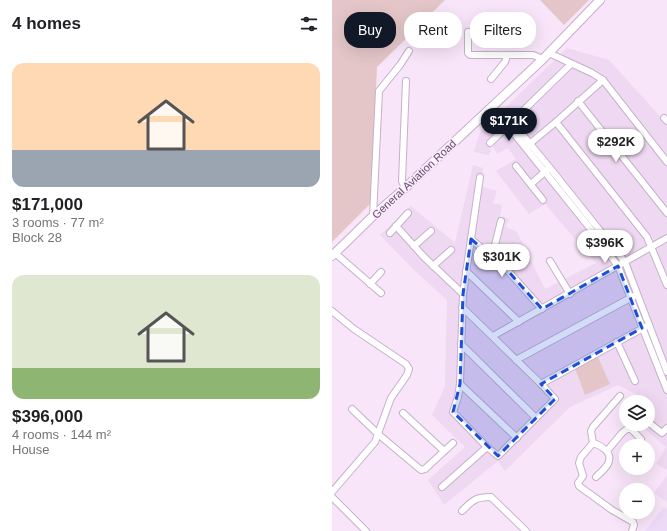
<!DOCTYPE html>
<html lang="en">
<head>
<meta charset="utf-8">
<style>
  :root { --surface:#fff; --page:#f6f6f6; --text:#202124; --muted:#757577; --accent:#111827 }
  body { margin:0; font-family:Arial,sans-serif; background:var(--page); color:var(--text); height:100vh; display:flex; flex-direction:column; font-size:15px; white-space:nowrap }
  * { box-sizing:border-box; margin:0 }
  p { font-size:13px; color:var(--muted) }
  .icon { flex:none; width:22px; height:22px; fill:none; stroke:currentColor; stroke-width:2; stroke-linecap:round; stroke-linejoin:round }
  .map { position:relative; flex:1; overflow:hidden }
  .sheet { display:flex; flex-direction:column; background:var(--surface); width:332px }
  .sheet>* { flex:none }
  .top-card { position:absolute; left:12px; top:12px; width:263px; height:36px; display:flex; gap:8px }
  .fabs { position:absolute; left:287px; top:395px; display:grid; gap:8px }
  .fabs a { display:grid; place-items:center; width:36px; height:36px; border-radius:50%; background:var(--surface); box-shadow:0 4px 16px #0002; font-size:20px }
  .price { position:absolute; translate:-50% -34px; padding:0 9px; border-radius:14px; background:#fff; color:#222; font-size:13px; line-height:26px; filter:drop-shadow(0 1px 2px #0008) }
  .price::after { content:''; position:absolute; left:50%; top:24px; width:12px; height:9px; margin-left:-6px; background:inherit; clip-path:polygon(0 0,100% 0,50% 100%) }
  .price.on { background:var(--accent); color:#fff }
  ul { padding:0; list-style:none }
  li { display:grid; align-content:center; gap:8px; height:212px; padding:0 12px }
  li span { display:grid; place-items:center; height:124px; border-radius:12px; color:#555 }
  li>.icon { margin-inline-start:auto }
  span .icon { width:72px; height:72px; fill:#fffc; stroke-width:1 }
  li b { font-size:17px }
  h2 { display:flex; justify-content:space-between; align-items:center; height:48px; padding:0 12px; font-size:17px }
  .chip { padding:0 14px; border-radius:16px; background:var(--surface); box-shadow:0 4px 16px #0002; font-size:14px; line-height:36px }
  .chip.on { background:var(--accent); color:#fff }
  main { display:flex; flex:1; min-height:0 }
  .map>svg:first-child { display:block }
</style>
</head>
<body>
<main>
<section class="sheet">
<h2>4 homes<svg class="icon" aria-label="filters" viewBox="0 0 24 24"><path d="M4 7h16M4 17h16"/><circle cx="9" cy="7" r="2"/><circle cx="15" cy="17" r="2"/></svg></h2>
<ul>
<li><span style="background:linear-gradient(#ffd9b3 70%,#9aa5b1 0)"><svg class="icon" aria-label="home" viewBox="0 0 24 24"><path d="M3 11l9-7 9 7M6 9v11h12V9"/></svg></span><div><b>$171,000</b><p>3 rooms · 77 m²</p><p>Block 28</p></div></li>
<li><span style="background:linear-gradient(#dfe7d0 75%,#8fb573 0)"><svg class="icon" aria-label="home" viewBox="0 0 24 24"><path d="M3 11l9-7 9 7M6 9v11h12V9"/></svg></span><div><b>$396,000</b><p>4 rooms · 144 m²</p><p>House</p></div></li>
</ul>
</section>
<div class="map">
<svg width="335" height="531" viewBox="0 0 335 531">
  <rect width="100%" height="100%" fill="#f8e5f9"/>
  <g fill="#efd8f1">
    <path d="M235 48 277 60 335 124V470L324 464 334 447 307 424H316V409L321 403 286 385 238 407 173 471 166 461 112 505 96 480 133 447 100 415 113 386 115 300 83 271 48 235 79 206 123 243 141 165 151 168 150 177 151 187 165 191 161 203 170 205 168 216 177 219 174 227 185 232 213 289 264 263 213 204 197 214 164 171 184 159 176 148 165 154 160 145 157 155 142 152 148 132Z"/>
    <path d="M335 475V502L322 493Z"/>
  </g>
  <path fill="#eddaf8" d="M332 507 335 509V531H313Z"/>
  <g fill="#e4c6c8">
    <path d="M0 0H113L45 67 39 203 0 242Z"/>
    <path d="M208 0H257L232 25Z"/>
    <path d="M265 355 278 384 253 395 243 368Z"/>
  </g>
  <g fill="none" stroke-linecap="round" stroke-linejoin="round">
    <g stroke="#c6b0cb" stroke-width="8">
      <g id="street">
        <path d="M147 31 136 32V53L138 55H201L211 59"/>
        <path d="M217 53 260 73 271 80 335 162"/>
        <path d="M159 79 173 62 175 55"/>
        <path d="M246 101 335 213"/>
        <path d="M332 118 335 121"/>
        <path d="M180 122 218 168 293 262 335 372"/>
        <path d="M224 122 315 237 335 285"/>
        <path d="M176 126 257 227 286 266 335 390"/>
        <path d="M158 143 239 64"/>
        <path d="M195 146 224 122 271 80"/>
        <path d="M184 166 211 200"/>
        <path d="M199 184 215 170"/>
        <path d="M73 188 70 181 74 81"/>
        <path d="M41 216 47 91 68 65 77 51"/>
        <path d="M64 226 92 257 131 294"/>
        <path d="M58 233 76 213"/>
        <path d="M139 239 176 271 210 309"/>
        <path d="M82 246 99 231"/>
        <path d="M3 253 49 293"/>
        <path d="M160 257 169 221"/>
        <path d="M218 261 238 294"/>
        <path d="M101 266 119 250"/>
        <path d="M175 270 180 265V256"/>
        <path d="M134 271 187 322"/>
        <path d="M38 284 49 272"/>
        <path d="M130 307 209 384 223 399 166 456 155 447 121 412 126 397 128 384 131 294 148 177"/>
        <path d="M0 311 22 329 74 364 77 369 75 375 59 398 43 442 0 492"/>
        <path d="M161 336 335 238"/>
        <path d="M285 342 303 381"/>
        <path d="M129 344 204 418"/>
        <path d="M184 360 302 296"/>
        <path d="M128 384 185 438"/>
        <path d="M209 384 313 327"/>
        <path d="M20 409 46 434 89 470 93 469 121 443"/>
        <path d="M71 413 112 451"/>
        <path d="M316 422 330 433 335 428"/>
        <path d="M261 443 249 457 247 463 251 476 246 483 247 486 280 510 301 522 302 525 300 531"/>
        <path d="M261 443 259 431 261 427 288 396"/>
        <path d="M261 443C268 445 280 452 277 461 276 467 268 473 264 477"/>
        <path d="M275 451 290 433 295 429H299L309 439"/>
        <path d="M110 487 155 447"/>
        <path d="M0 497 34 531"/>
        <path d="M130 511C140 501 143 497 159 497L194 531"/>
      </g>
    </g>
    <g stroke="#c7aecd" stroke-width="10">
      <path id="secondary" d="M0 256 41 216 73 188 211 59 268 0"/>
    </g>
    <use href="#street" stroke="#fff" stroke-width="6"/>
    <use href="#secondary" stroke="#fff" stroke-width="8"/>
  </g>
  <path fill="#1d4ed8" fill-opacity="0.2" stroke="#1d4ed8" stroke-width="3" stroke-dasharray="8 5" stroke-linejoin="round" d="M139 239 176 271 210 309 286 266 310 328 209 384 223 399 166 456 121 412 128 384 131 294Z"/>
  <g text-anchor="middle" dominant-baseline="central" stroke-width="3" stroke-linejoin="round" paint-order="stroke">
    <g font-size="11" fill="#654e6e" stroke="#fbebfc">
      <text transform="translate(82 179) rotate(-43)">General Aviation Road</text>
    </g>
  </g>
</svg>
<div class="fabs">
<a><svg class="icon" aria-label="layers" viewBox="0 0 24 24"><path d="M12 4l9 5-9 5-9-5zM3 14l9 5 9-5"/></svg></a>
<a>+</a>
<a>−</a>
</div>
<b class="price on" style="left:177px;top:142px">$171K</b>
<b class="price" style="left:284px;top:163px">$292K</b>
<b class="price" style="left:273px;top:264px">$396K</b>
<b class="price" style="left:170px;top:278px">$301K</b>
<div class="top-card">
<a class="chip on">Buy</a>
<a class="chip">Rent</a>
<a class="chip">Filters</a>
</div>
</div>
</main>
</body>
</html>
